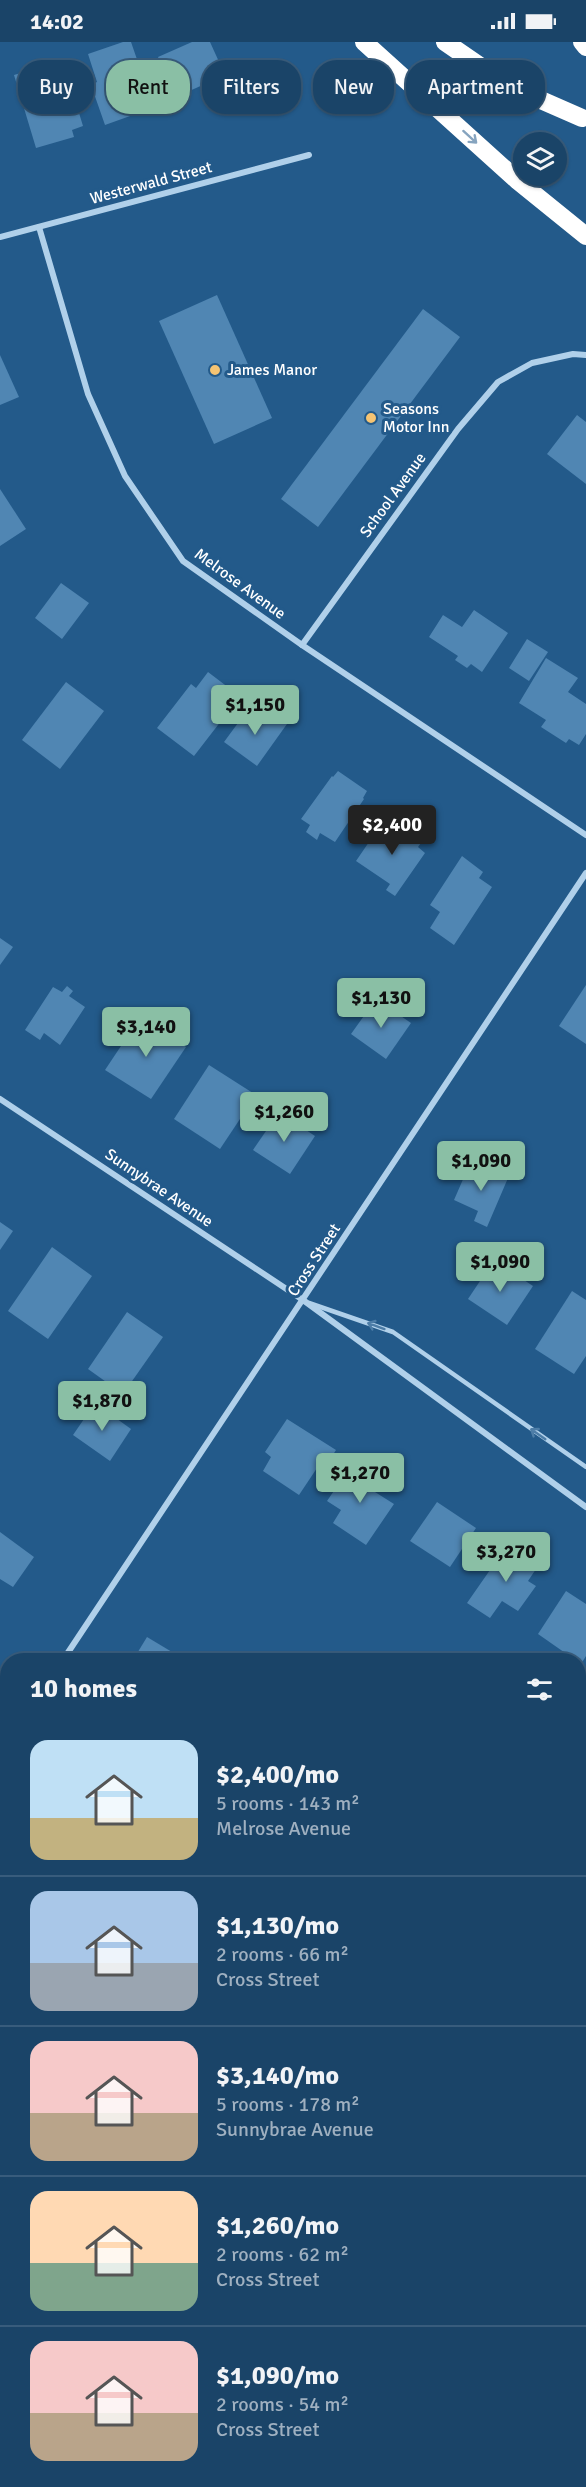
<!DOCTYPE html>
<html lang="en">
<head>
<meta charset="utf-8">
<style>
  :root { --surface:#1a4468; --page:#234b6e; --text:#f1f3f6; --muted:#9fb0c0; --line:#385c7c; --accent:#8abfa5 }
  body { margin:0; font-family:Signika,sans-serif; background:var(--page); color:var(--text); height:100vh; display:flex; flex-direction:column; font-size:22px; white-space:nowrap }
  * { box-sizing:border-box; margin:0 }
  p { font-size:20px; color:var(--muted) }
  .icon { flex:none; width:33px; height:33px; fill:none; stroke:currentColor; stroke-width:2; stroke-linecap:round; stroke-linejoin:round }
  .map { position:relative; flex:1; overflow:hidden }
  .panel { position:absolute; left:0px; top:1611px; width:586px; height:834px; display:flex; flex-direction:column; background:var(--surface); border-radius:24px 24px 0 0; box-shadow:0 2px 4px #0004,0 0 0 2px var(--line) }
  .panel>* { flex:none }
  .hud { position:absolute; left:18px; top:18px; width:550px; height:54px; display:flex; gap:12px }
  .buttons { position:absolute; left:513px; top:90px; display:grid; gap:12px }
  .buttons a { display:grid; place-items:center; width:54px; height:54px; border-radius:50%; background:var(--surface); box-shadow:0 2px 4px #0004,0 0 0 2px var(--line); font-size:30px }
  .price { position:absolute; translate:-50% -51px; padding:0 14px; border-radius:6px; background:var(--accent); color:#111; font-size:20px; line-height:39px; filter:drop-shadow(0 2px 3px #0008) }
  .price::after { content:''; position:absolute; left:50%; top:36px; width:18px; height:14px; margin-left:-9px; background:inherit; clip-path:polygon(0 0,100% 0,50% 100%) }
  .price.current { background:#222; color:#fff }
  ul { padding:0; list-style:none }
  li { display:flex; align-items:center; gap:18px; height:150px; padding:0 30px }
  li+li { border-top:2px solid var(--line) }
  li span { display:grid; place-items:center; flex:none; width:168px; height:120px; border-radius:18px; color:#555 }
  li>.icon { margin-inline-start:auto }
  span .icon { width:72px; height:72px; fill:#fffc; stroke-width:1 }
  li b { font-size:26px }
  h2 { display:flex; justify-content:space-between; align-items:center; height:72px; padding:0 30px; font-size:26px }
  .chip { padding:0 21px; border-radius:24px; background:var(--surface); box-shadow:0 2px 4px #0004,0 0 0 2px var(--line); font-size:21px; line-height:54px }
  .chip.current { background:var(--accent); color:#111 }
  .status { display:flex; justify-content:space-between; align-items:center; height:42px; padding:0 30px; background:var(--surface); direction:ltr }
  .status svg { height:16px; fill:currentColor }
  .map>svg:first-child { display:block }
</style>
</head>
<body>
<div class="status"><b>14:02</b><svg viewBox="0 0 49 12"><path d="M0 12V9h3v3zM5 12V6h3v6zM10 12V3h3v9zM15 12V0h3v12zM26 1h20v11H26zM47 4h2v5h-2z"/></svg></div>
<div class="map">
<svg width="586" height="2445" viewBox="0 0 586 2445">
  <rect width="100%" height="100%" fill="#235a8a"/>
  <g fill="#5086b3">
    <path d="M123 0H131L140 26 144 24 158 64 105 83 91 43 97 40 88 12Z"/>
    <path d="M192 0H210L225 33 176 55 158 15Z"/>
    <path d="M50 22 53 29 65 25 83 84 72 88 74 95 36 106 14 33Z"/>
    <path d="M217 253 272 376 214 402 159 279Z"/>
    <path d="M423 267 460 295 318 485 281 457Z"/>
    <path d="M0 313 19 355 0 363Z"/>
    <path d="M577 373 586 380V442L547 412Z"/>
    <path d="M0 447 26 487 0 504Z"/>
    <path d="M61 541 89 561 62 597 35 576Z"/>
    <path d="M474 568 508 591 482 630 471 622 467 626 455 618 458 614 429 595 443 573 462 585Z"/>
    <path d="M527 597 548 610 529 639 509 626Z"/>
    <path d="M546 616 578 636 568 650 586 662V692L579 703 569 697 566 701 541 685 546 678 519 661Z"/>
    <path d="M208 630 233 649 221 665 228 670 194 714 157 686 191 642 196 646Z"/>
    <path d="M66 640 104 669 60 727 22 698Z"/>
    <path d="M249 666 268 679 272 672 287 682 257 724 224 700Z"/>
    <path d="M338 729 367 749 363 756 364 757 335 800 320 791 317 798 306 790 310 783 301 777 332 734 333 735Z"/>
    <path d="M382 781 393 789 398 785 421 801 418 805 425 811 395 854 386 848 390 842 356 819Z"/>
    <path d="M462 814 483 830 479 836 492 845 454 903 430 886 440 870 430 863Z"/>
    <path d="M0 896 13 905 0 923Z"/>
    <path d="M586 943V1002L559 984Z"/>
    <path d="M67 944 73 949 69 954 85 965 60 1003 44 991 40 998 25 988 53 945 62 950Z"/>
    <path d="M376 957 411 981 386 1017 351 992Z"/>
    <path d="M141 974 186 1005 151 1057 105 1028Z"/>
    <path d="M209 1023 256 1053 220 1107 174 1077Z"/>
    <path d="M279 1070 315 1094 290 1132 253 1108Z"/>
    <path d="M471 1119 508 1136 487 1185 474 1179 478 1169 454 1158Z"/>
    <path d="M0 1180 13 1189 0 1208Z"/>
    <path d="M52 1205 92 1234 48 1297 8 1269Z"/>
    <path d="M494 1218 533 1244 507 1283 468 1257Z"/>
    <path d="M572 1249 586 1258V1314L574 1332 535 1307Z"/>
    <path d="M127 1270 163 1295 123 1352 88 1327Z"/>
    <path d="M95 1361 131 1387 110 1419 73 1393Z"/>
    <path d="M287 1377 336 1408 322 1430 317 1426 299 1453 263 1429 271 1415 265 1410Z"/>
    <path d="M353 1421 381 1440 375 1450 394 1462 366 1503 333 1481 341 1468 327 1459Z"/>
    <path d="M437 1460 476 1486 450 1525 410 1499Z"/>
    <path d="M0 1490 34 1515 13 1545 0 1537Z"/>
    <path d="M506 1505 519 1515 523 1509 540 1521 528 1539 536 1544 518 1569 502 1559 490 1576 467 1561Z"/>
    <path d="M566 1549 586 1562V1614L581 1622 538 1592Z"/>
    <path d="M147 1595 182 1616 180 1618H133Z"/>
    <path d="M8 1803V1829L0 1825V1815Z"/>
    <path d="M579 1869 586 1874V1921L580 1929Z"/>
    <path d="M0 2005 8 2010V2074L0 2085Z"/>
    <path d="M579 2154 586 2158V2224L583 2231 579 2229Z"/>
    <path d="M2 2271 8 2275V2344L0 2338V2275Z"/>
    <path d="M586 2275V2317L579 2312V2286Z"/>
    <path d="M220 2438H230L241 2445H214Z"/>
    <path d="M496 2438H558L553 2445H491Z"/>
  </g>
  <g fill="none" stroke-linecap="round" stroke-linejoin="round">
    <path stroke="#b0d0ea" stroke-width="4.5" d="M309 1261 393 1290 586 1425"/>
    <g stroke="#b0d0ea" stroke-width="6">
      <path d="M39 185 88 352 125 434 183 519 302 603 586 793"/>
      <path d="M0 195 309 113"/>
      <path d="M302 603 458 387 498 340 532 321 573 312 586 313"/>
      <path d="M0 1057 303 1258 586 1465"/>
      <path d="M63 1618 586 831"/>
      <path d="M0 1667 8 1672"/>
      <path d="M579 2051 586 2056"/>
      <path d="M0 2174 8 2179"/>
      <path d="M398 2438 409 2445"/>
    </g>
    <g stroke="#fff" stroke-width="18">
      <path d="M364 0 518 139 586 194"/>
      <path d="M445 0 509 44 582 76"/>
      <path d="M582 0 586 5"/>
    </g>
  </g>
  <defs><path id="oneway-shaft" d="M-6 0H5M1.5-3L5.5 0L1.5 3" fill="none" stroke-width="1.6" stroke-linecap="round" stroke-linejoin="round" transform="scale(1.5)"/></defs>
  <use stroke="#86a4bf" href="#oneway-shaft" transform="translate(470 95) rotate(42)"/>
  <g stroke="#4d7da7">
    <use href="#oneway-shaft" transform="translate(376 1284) rotate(-160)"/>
    <use href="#oneway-shaft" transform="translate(538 1392) rotate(-145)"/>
  </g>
  <g fill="#f5c473" stroke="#235a8a" stroke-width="2">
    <circle cx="215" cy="328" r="6"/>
    <circle cx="371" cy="376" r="6"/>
  </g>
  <g text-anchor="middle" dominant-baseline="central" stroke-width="6" stroke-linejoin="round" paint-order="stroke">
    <g font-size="16" fill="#fff" stroke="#235a8a">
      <text transform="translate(151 141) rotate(-15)">Westerwald Street</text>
      <text transform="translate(393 453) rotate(-54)">School Avenue</text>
      <text transform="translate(240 542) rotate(36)">Melrose Avenue</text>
      <text transform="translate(159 1146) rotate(34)">Sunnybrae Avenue</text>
      <text transform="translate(314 1218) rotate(-57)">Cross Street</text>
    </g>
    <g font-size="16" fill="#fff" stroke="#235a8a" text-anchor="start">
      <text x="227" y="328">James Manor</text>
      <text x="383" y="367">Seasons<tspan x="383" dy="18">Motor Inn</tspan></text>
    </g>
  </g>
</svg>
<div class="buttons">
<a><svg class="icon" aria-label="layers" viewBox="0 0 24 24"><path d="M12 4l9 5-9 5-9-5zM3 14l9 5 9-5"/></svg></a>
</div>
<b class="price" style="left:255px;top:694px">$1,150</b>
<b class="price current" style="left:392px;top:814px">$2,400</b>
<b class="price" style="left:381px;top:987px">$1,130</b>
<b class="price" style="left:146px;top:1016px">$3,140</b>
<b class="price" style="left:284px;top:1101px">$1,260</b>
<b class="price" style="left:481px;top:1150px">$1,090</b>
<b class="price" style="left:500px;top:1251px">$1,090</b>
<b class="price" style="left:102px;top:1390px">$1,870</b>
<b class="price" style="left:360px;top:1462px">$1,270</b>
<b class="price" style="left:506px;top:1541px">$3,270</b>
<div class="hud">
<a class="chip">Buy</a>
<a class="chip current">Rent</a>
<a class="chip">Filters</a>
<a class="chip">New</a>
<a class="chip">Apartment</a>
</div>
<section class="panel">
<h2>10 homes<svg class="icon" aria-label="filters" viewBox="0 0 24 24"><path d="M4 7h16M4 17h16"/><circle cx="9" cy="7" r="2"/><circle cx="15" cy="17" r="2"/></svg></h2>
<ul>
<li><span style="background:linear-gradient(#bfe0f5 65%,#c2b280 0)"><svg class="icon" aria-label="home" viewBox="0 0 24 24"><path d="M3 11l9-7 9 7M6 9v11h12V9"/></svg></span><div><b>$2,400/mo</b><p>5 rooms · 143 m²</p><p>Melrose Avenue</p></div></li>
<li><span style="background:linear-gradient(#a9c7e8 60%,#9aa5b1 0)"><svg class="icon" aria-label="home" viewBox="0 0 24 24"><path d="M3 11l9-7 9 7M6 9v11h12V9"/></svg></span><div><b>$1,130/mo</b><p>2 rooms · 66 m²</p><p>Cross Street</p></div></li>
<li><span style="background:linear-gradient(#f6c9c9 60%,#b9a48a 0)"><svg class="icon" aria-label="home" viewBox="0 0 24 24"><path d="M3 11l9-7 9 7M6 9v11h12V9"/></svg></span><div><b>$3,140/mo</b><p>5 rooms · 178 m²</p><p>Sunnybrae Avenue</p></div></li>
<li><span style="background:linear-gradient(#ffd9b3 60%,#7fa58c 0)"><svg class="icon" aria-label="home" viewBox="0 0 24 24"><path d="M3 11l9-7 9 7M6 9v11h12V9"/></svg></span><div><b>$1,260/mo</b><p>2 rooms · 62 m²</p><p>Cross Street</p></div></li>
<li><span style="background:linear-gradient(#f6c9c9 60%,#b9a48a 0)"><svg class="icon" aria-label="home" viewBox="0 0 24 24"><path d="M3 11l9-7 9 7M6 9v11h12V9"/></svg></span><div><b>$1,090/mo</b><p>2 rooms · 54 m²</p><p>Cross Street</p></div></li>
</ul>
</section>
</div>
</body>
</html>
